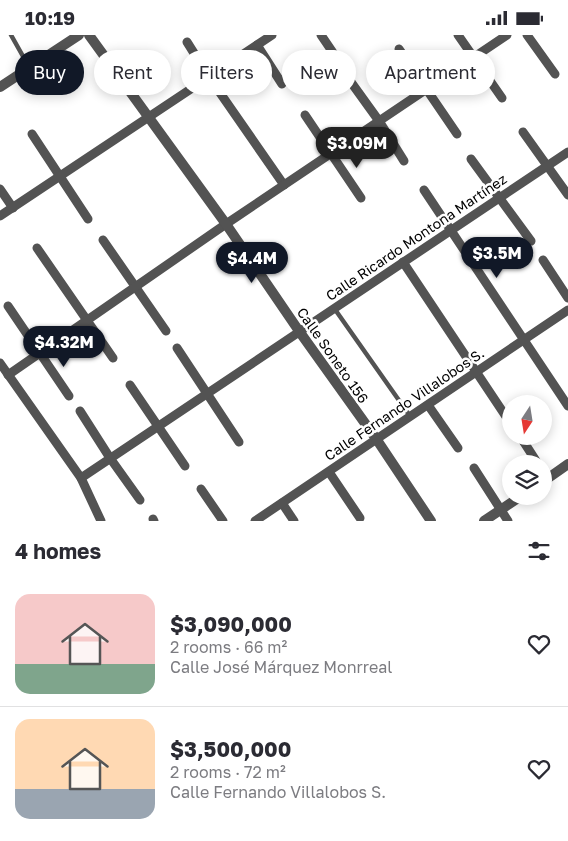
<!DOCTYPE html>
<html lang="en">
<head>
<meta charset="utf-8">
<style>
  :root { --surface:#fff; --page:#f2f2f3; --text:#2b2b33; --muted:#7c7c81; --line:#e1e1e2; --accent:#111827 }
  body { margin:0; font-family:"Golos Text",sans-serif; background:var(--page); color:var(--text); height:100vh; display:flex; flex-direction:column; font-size:19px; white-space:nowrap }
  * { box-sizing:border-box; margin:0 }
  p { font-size:16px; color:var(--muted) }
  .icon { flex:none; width:28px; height:28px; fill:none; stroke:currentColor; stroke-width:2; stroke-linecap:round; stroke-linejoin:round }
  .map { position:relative; height:486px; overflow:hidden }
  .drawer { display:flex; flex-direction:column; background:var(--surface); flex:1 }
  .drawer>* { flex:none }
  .banner { position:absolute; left:15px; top:15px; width:539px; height:45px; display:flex; gap:10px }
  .needle { width:32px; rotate:192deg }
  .tools { position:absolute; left:502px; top:360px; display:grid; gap:10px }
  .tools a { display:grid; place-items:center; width:50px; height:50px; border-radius:50%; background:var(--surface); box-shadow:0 2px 12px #0003; font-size:25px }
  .price { position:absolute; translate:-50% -42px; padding:0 11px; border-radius:18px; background:var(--accent); color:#fff; font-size:16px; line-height:32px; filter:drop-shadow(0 1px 2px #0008) }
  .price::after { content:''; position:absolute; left:50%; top:30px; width:15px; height:11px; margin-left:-8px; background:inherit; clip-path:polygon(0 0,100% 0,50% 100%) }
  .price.active { background:#222; color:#fff }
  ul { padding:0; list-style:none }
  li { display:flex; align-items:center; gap:15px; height:125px; padding:0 15px }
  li+li { border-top:1px solid var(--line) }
  li span { display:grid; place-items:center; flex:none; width:140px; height:100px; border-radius:15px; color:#555 }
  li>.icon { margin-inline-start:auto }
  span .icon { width:60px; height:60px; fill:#fffc; stroke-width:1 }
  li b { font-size:21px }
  h2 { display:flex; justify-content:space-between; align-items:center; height:60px; padding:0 15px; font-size:21px }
  .chip { padding:0 18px; border-radius:22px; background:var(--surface); box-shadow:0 2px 12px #0003; font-size:18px; line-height:45px }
  .chip.active { background:var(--accent); color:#fff }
  .status { display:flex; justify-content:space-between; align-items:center; height:35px; padding:0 25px; background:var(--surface); direction:ltr }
  .status svg { height:14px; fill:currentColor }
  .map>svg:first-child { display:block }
</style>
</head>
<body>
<div class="status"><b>10:19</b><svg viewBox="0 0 49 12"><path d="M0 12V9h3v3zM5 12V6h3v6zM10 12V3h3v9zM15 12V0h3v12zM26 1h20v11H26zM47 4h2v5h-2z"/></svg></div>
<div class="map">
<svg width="568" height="486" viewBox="0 0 568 486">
  <rect width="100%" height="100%" fill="#fff"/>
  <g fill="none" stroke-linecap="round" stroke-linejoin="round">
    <g stroke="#535353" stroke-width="4.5">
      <path d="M11 0 29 32"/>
      <path d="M334 273 410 381"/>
    </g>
    <g stroke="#535353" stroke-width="9">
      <path d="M321 0 338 25"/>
      <path d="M458 0 502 63"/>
      <path d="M527 0 555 39"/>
      <path d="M187 7 209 42 284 150"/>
      <path d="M257 10 282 49"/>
      <path d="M399 14 457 99"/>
      <path d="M348 43 379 86 404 126"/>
      <path d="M305 80 361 163"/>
      <path d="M523 97 568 160"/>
      <path d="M32 99 88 184"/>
      <path d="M471 124 531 206"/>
      <path d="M0 154 13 173"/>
      <path d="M424 155 568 371"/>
      <path d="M0 181 272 0"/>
      <path d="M103 205 166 296"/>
      <path d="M37 213 113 323"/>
      <path d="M543 225 568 263"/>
      <path d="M403 227 511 389"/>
      <path d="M8 271 69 361"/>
      <path d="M177 313 239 407"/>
      <path d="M0 328 81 443 101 486"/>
      <path d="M8 340 226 189 507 0"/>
      <path d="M130 350 185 431"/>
      <path d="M428 370 458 413"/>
      <path d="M80 376 110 423 140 465"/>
      <path d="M520 401 538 429"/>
      <path d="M474 433 508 486"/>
      <path d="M329 437 360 483"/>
      <path d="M81 443 568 117"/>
      <path d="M201 454 223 486"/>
      <path d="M282 468 294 486"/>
      <path d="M153 484 154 486"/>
      <path d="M255 486 568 275"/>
    </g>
    <g stroke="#535353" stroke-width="10">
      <path d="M89 0 226 189 299 296 377 405 431 486"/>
      <path d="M0 52 79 0"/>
      <path d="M544 446 568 429"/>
      <path d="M484 486 521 461"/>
    </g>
  </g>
  <g text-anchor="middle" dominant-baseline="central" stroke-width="5" stroke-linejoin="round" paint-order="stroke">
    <g font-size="14" fill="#000" stroke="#fff">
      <text transform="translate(416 202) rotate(-34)">Calle Ricardo Montona Martínez</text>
      <text transform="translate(333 320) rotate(55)">Calle Soneto 156</text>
      <text transform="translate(404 369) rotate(-34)">Calle Fernando Villalobos S.</text>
    </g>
  </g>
</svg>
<div class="tools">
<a><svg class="needle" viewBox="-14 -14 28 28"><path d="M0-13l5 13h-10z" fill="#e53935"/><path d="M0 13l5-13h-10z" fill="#7c7c81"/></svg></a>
<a><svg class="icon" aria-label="layers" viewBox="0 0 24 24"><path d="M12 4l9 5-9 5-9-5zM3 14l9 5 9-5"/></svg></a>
</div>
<b class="price active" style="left:357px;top:134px">$3.09M</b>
<b class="price" style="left:497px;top:244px">$3.5M</b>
<b class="price" style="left:252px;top:249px">$4.4M</b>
<b class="price" style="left:64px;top:333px">$4.32M</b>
<div class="banner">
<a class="chip active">Buy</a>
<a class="chip">Rent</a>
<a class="chip">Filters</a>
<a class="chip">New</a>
<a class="chip">Apartment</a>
</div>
</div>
<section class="drawer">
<h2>4 homes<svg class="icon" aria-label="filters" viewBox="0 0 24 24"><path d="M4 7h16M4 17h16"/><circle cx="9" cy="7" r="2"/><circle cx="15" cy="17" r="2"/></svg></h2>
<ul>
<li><span style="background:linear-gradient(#f6c9c9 70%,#7fa58c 0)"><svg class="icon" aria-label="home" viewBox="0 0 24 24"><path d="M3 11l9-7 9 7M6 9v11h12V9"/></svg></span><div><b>$3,090,000</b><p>2 rooms · 66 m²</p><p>Calle José Márquez Monrreal</p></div><svg class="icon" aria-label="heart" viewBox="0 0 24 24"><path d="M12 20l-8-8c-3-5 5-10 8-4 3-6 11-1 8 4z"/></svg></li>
<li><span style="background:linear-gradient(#ffd9b3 70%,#9aa5b1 0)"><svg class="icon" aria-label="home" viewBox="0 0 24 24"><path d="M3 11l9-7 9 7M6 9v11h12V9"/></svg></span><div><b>$3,500,000</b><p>2 rooms · 72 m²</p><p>Calle Fernando Villalobos S.</p></div><svg class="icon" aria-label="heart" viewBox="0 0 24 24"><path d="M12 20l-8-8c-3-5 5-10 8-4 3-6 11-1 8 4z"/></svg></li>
</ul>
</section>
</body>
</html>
